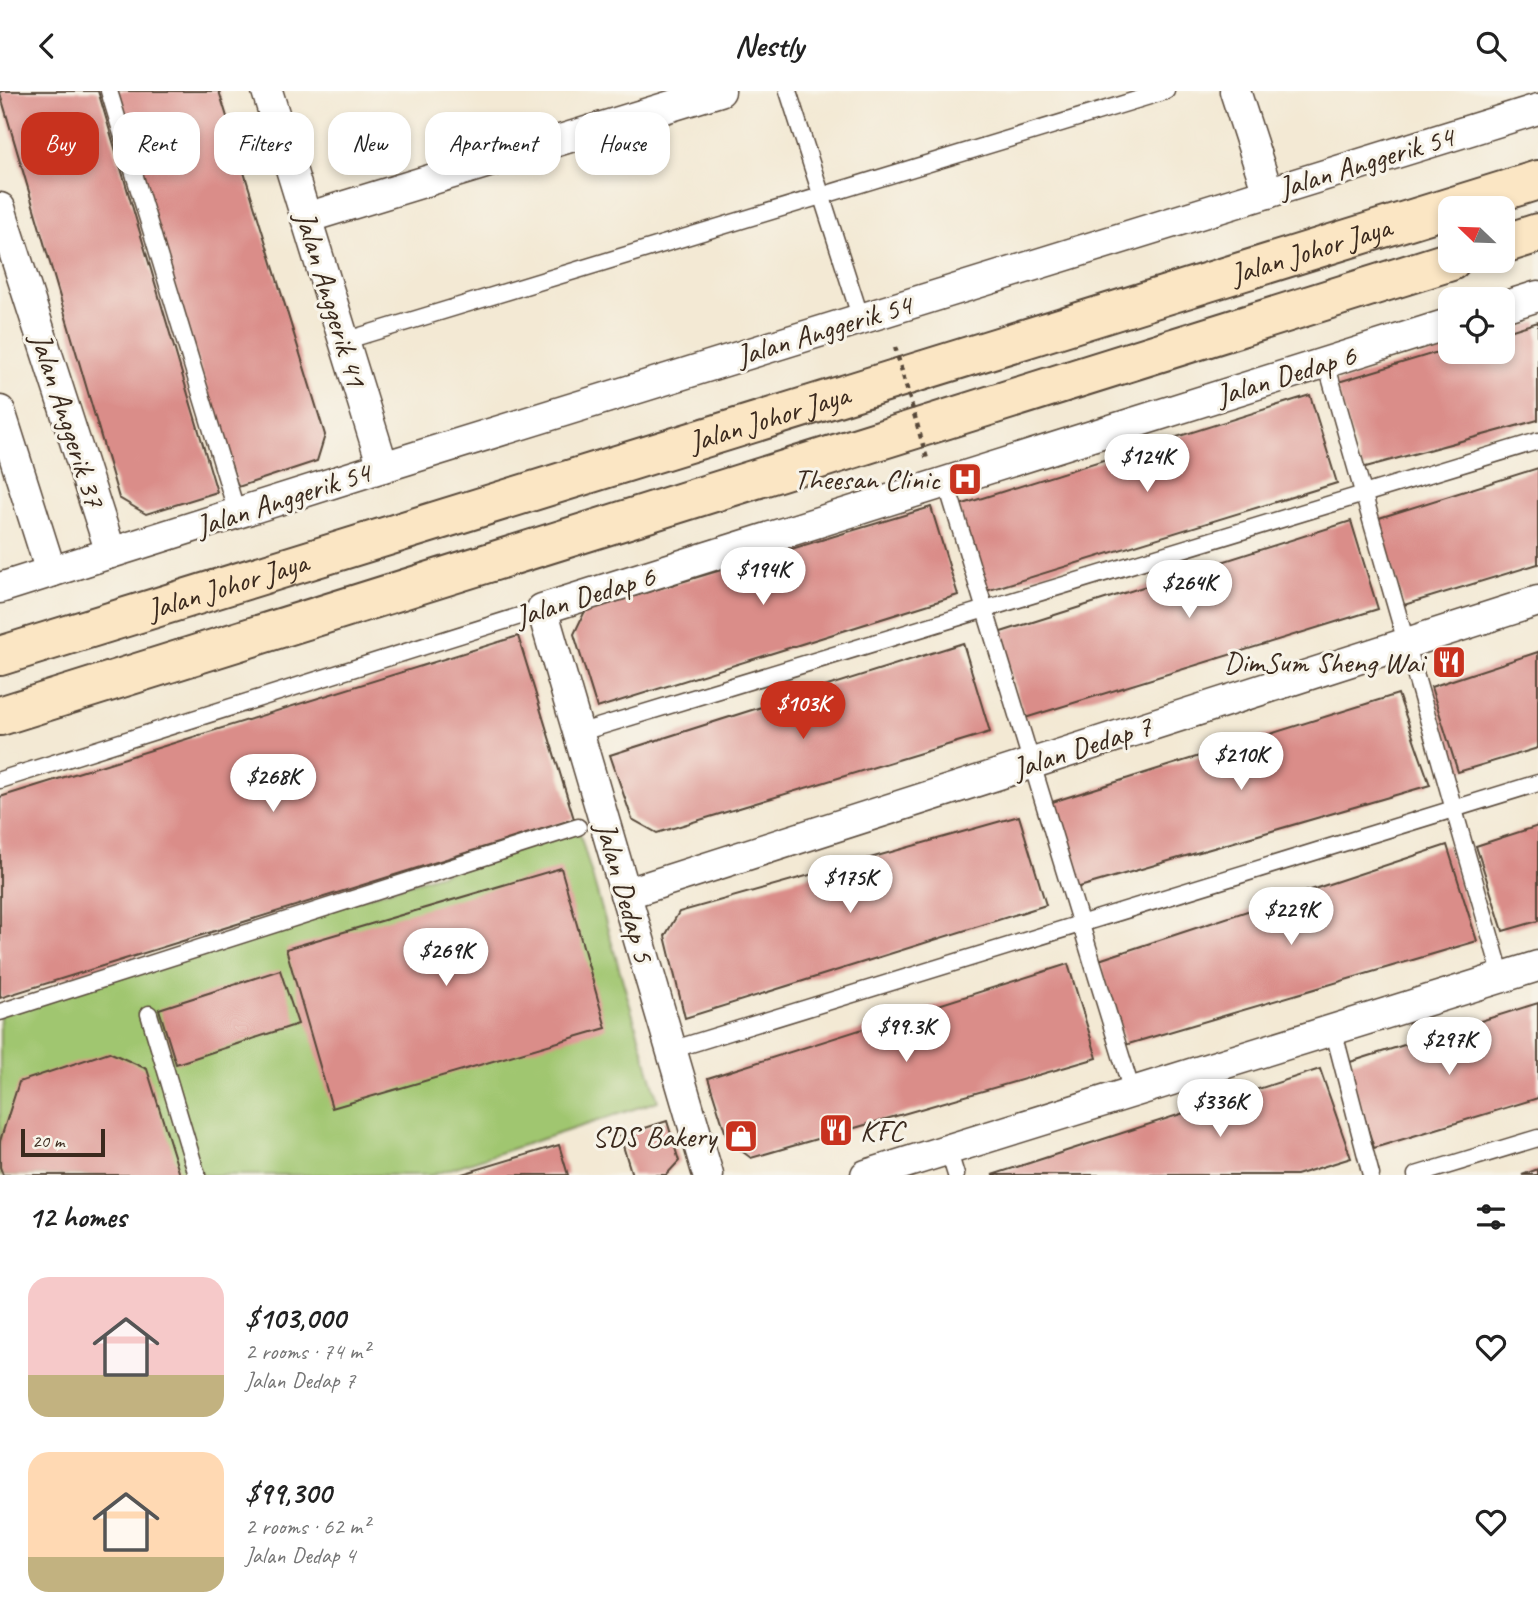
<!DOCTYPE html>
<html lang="en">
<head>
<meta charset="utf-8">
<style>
  :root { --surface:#fff; --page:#f6f6f6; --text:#222; --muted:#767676; --accent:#c8321e }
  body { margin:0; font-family:Caveat,sans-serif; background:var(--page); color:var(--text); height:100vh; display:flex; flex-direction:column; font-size:26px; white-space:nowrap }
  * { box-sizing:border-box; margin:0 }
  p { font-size:23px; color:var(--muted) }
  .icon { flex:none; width:38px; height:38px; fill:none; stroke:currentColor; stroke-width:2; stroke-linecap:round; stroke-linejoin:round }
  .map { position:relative; height:1084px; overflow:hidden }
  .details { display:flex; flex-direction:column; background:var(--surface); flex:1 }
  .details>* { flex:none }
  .top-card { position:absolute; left:21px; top:21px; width:700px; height:63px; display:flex; gap:14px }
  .needle { width:46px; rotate:293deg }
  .fabs { position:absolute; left:1438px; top:105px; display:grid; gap:14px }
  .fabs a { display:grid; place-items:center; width:77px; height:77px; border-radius:14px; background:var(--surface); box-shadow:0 4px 10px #0003; font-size:35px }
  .scale { position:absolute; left:21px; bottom:18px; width:84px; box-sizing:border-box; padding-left:7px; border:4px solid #3b2a1e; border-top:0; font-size:19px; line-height:24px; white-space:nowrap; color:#3b2a1e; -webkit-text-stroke:5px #f7f3e8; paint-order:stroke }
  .price { position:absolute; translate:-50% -60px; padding:0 16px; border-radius:24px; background:#fff; color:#222; font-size:23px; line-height:46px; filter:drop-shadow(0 2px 4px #0008) }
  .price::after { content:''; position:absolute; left:50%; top:42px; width:21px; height:16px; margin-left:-10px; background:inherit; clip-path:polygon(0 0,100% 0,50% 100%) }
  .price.current { background:var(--accent); color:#fff }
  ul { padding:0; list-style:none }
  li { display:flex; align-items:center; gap:21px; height:175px; padding:0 28px }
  li span { display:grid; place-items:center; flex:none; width:196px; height:140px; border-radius:21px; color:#555 }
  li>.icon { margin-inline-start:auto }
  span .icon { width:84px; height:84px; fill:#fffc; stroke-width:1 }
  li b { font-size:30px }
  h2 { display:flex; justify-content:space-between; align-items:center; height:84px; padding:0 28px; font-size:30px }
  .chip { padding:0 24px; border-radius:21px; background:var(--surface); box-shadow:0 4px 10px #0003; font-size:24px; line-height:63px }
  .chip.current { background:var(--accent); color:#fff }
  header { display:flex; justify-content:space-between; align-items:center; height:91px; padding:0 28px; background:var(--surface); font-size:32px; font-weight:600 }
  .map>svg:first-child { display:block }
</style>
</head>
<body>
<header><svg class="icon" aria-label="back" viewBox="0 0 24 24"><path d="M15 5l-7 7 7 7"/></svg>Nestly<svg class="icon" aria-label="search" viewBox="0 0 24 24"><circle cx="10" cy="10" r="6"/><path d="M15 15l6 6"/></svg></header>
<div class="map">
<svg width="1538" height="1084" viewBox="0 0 1538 1084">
  <rect width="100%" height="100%" fill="#f7f3e8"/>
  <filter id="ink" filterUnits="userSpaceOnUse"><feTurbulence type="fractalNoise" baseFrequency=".0143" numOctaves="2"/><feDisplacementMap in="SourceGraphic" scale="14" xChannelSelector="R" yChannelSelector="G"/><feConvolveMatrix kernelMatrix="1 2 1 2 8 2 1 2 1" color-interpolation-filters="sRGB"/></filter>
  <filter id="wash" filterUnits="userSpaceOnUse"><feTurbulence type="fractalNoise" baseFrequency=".00686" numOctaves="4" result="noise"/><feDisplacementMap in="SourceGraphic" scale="28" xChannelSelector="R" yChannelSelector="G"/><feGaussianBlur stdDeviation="1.57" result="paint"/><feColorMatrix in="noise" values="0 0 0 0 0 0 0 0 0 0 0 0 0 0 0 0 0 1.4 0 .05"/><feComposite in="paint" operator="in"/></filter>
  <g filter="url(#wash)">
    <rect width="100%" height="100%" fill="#f3e9d4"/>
    <path fill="#a0c670" stroke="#6e7847" stroke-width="2" d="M579 740 658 1010 432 1084H0V920Z"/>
    <g id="blocks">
      <g fill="#da8d89">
        <path d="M1 0H98L217 401 146 423 119 407 0 2Z"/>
        <path d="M112 0H219L325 344 317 370 238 396Z"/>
        <path d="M1538 231V329L1362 377 1335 292 1451 257V261H1503V242Z"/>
        <path d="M1310 304 1337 392 983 501 957 415Z"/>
        <path d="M1538 377V473L1404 514 1376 428Z"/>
        <path d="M931 416 958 504 597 617 574 543 585 520Z"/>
        <path d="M1351 430 1378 518 1025 627 998 542Z"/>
        <path d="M518 545 574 728 0 907V706Z"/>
        <path d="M963 552 990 641 657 742 632 728 610 664Z"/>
        <path d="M1538 561V657L1458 681 1431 596Z"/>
        <path d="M1398 603 1430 694 1076 797 1049 712Z"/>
        <path d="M1019 725 1046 814 685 927 665 845 679 821Z"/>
        <path d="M1538 735V830L1503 840 1476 755Z"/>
        <path d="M1447 754 1477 850 1125 954 1099 869Z"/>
        <path d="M561 777 606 937 332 1017 286 858Z"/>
        <path d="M1068 873 1097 967 751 1067 728 1050 708 987Z"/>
        <path d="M280 879 298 933 176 973 159 918Z"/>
        <path d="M1538 912V1007L1374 1057 1347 972Z"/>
        <path d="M109 961 147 978 180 1084H3L0 1076V1050L19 991Z"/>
        <path d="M1320 978 1351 1067 1296 1084H992Z"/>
        <path d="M667 1030 679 1070 666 1084H632L620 1045Z"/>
        <path d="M559 1054 568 1084H463L462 1083Z"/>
        <path d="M1538 1078V1084H1522Z"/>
      </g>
    </g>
  </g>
  <g filter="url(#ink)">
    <use href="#blocks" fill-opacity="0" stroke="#574739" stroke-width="2"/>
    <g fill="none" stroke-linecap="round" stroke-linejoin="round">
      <g stroke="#574739" stroke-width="19">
        <g id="service">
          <path d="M109 0 237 422"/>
          <path d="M788 0 861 228"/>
          <path d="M344 250 1166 0"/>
          <path d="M1326 272 1502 886"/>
          <path d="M946 391 1132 1001"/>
          <path d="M578 642 1538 350"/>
          <path d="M0 689 542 518"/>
          <path d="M0 921 578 736"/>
          <path d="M149 923 197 1084"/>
          <path d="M1333 938 1371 1084"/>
          <path d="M671 959 1538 692"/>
          <path d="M948 1058 956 1084"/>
          <path d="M1416 1084 1538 1047"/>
        </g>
      </g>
      <g stroke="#574739" stroke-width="33">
        <g id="minor">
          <path d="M267 0 383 376"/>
          <path d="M1235 0 1268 102"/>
          <path d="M0 117 111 462"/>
          <path d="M306 127 720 0"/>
          <path d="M1503 216 1538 205"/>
          <path d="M0 320 51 481"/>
          <path d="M0 497 383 376 1538 18"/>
          <path d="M625 803 1538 510"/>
          <path d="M708 1084 542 518 1451 232"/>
          <path d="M866 1084 1538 875"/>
        </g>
      </g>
      <g stroke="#574739" stroke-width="42">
        <g id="secondary">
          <path d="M1503 153 1538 142"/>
          <path id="s1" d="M0 565 1538 89"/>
          <path d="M0 625 1451 170"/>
        </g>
      </g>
      <use href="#service" stroke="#fff" stroke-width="16"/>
      <use href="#minor" stroke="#fff" stroke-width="30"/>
      <use href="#secondary" stroke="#fbe6c4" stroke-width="38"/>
      <path stroke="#574739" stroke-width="4.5" stroke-dasharray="5 5" stroke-linecap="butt" d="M895 256 927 368"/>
    </g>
  </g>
  <defs>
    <g id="hospital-square" transform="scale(1.75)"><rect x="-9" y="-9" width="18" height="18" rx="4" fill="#c8321e" stroke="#f7f3e8"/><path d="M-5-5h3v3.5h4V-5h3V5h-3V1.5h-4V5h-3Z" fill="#fff"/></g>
    <g id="restaurant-square" transform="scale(1.75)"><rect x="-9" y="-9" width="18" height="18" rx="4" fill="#c8321e" stroke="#f7f3e8"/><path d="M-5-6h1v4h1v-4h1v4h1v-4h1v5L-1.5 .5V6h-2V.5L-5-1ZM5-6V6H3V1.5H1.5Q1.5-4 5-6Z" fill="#fff"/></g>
    <g id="shop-square" transform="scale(1.75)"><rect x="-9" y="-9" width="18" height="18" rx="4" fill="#c8321e" stroke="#f7f3e8"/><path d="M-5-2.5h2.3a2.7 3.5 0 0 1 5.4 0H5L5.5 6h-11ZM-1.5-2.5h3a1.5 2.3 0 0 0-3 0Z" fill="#fff"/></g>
  </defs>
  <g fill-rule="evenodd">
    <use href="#hospital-square" x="965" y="388"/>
    <use href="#restaurant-square" x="1449" y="571"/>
    <use href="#restaurant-square" x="836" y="1039"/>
    <use href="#shop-square" x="741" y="1045"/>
  </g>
  <g text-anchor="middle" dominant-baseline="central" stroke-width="6" stroke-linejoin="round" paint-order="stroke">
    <g font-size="30" fill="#3b2a1e" stroke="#f7f3e8">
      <text transform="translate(1366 71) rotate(-17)">Jalan Anggerik 54</text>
      <text stroke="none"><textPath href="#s1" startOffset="1372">Jalan Johor Jaya</textPath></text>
      <text transform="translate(331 208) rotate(73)">Jalan Anggerik 41</text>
      <text transform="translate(824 239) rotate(-17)">Jalan Anggerik 54</text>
      <text transform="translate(1286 284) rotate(-17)">Jalan Dedap 6</text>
      <text stroke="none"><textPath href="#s1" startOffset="805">Jalan Johor Jaya</textPath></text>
      <text transform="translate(68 329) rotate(72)">Jalan Anggerik 37</text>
      <text transform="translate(283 408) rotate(-18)">Jalan Anggerik 54</text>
      <text stroke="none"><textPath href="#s1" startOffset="238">Jalan Johor Jaya</textPath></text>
      <text transform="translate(585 505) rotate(-17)">Jalan Dedap 6</text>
      <text transform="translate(1082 656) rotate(-18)">Jalan Dedap 7</text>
      <text transform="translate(625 801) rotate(74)">Jalan Dedap 5</text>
    </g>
    <g font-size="30" fill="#3b2a1e" stroke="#f7f3e8" text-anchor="end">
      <text x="940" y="388">Theesan Clinic</text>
      <text x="1424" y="571">DimSum Sheng Wai</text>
      <text x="860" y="1039" text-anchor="start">KFC</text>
      <text x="716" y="1045">SDS Bakery</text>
    </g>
  </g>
</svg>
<div class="fabs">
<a><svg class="needle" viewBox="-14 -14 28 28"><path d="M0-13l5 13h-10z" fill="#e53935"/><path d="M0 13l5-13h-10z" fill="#767676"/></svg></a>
<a><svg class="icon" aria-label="locate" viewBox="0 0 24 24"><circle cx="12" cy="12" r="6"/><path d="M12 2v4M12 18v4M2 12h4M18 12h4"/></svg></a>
</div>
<div class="scale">20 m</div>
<b class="price" style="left:1147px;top:403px">$124K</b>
<b class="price" style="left:763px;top:516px">$194K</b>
<b class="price" style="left:1189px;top:529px">$264K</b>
<b class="price current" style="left:803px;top:650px">$103K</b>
<b class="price" style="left:1241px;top:701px">$210K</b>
<b class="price" style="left:273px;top:723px">$268K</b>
<b class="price" style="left:850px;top:824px">$175K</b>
<b class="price" style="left:1291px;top:856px">$229K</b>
<b class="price" style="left:446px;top:897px">$269K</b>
<b class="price" style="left:906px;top:973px">$99.3K</b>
<b class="price" style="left:1449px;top:986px">$297K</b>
<b class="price" style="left:1220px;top:1048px">$336K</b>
<div class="top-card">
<a class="chip current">Buy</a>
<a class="chip">Rent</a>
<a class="chip">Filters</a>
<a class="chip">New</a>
<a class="chip">Apartment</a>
<a class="chip">House</a>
</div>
</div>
<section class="details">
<h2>12 homes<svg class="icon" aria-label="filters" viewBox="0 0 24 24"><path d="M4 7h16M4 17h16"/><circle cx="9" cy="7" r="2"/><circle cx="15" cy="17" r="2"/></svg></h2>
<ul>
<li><span style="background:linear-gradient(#f6c9c9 70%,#c2b280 0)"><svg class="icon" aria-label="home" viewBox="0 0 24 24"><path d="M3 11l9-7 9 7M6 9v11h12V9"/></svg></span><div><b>$103,000</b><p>2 rooms · 74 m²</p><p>Jalan Dedap 7</p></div><svg class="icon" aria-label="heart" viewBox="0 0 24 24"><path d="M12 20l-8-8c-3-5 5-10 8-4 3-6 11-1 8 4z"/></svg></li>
<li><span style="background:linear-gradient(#ffd9b3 75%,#c2b280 0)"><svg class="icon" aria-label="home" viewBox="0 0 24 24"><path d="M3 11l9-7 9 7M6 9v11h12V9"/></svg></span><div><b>$99,300</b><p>2 rooms · 62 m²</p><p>Jalan Dedap 4</p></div><svg class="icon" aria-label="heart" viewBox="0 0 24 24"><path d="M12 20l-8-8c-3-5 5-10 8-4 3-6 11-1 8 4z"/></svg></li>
</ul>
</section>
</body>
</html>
